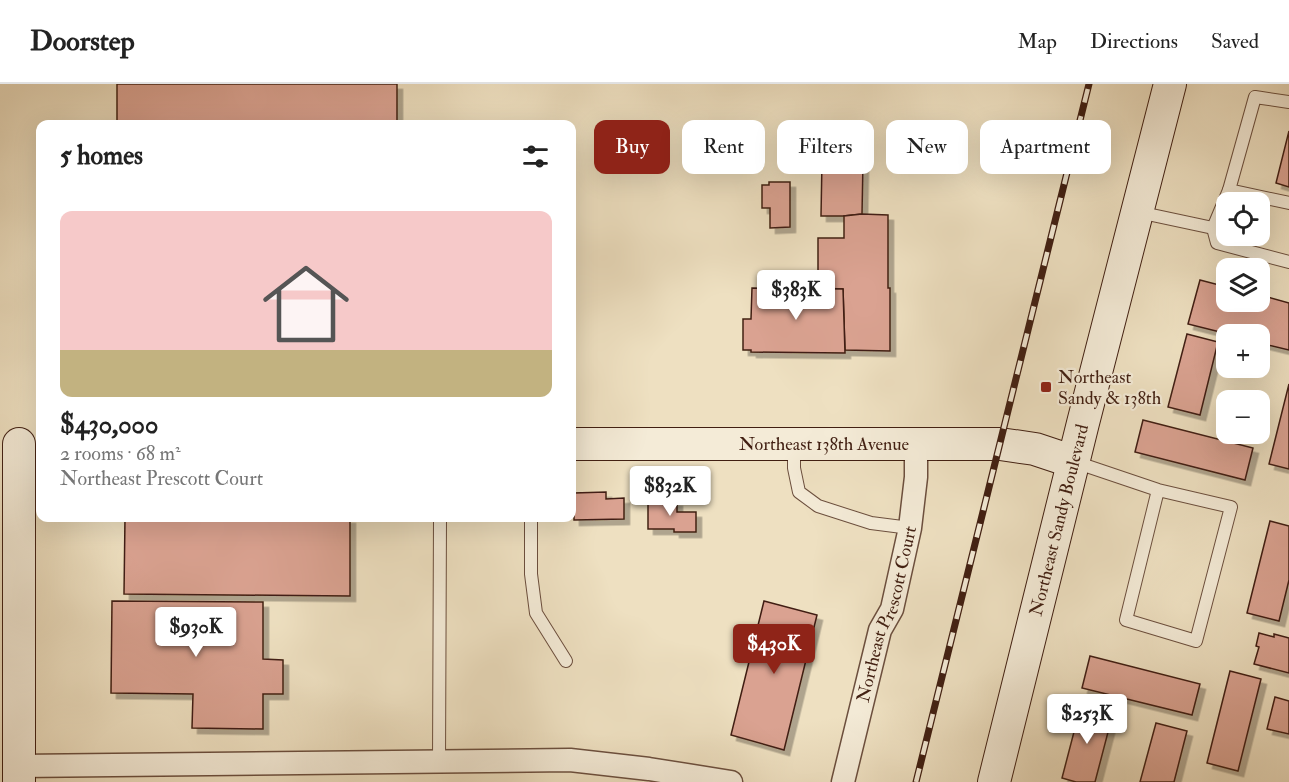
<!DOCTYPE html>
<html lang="en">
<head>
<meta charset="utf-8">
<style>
  :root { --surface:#fff; --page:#f2f2f2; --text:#222; --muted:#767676; --line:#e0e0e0; --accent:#8f2418 }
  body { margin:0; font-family:"IM FELL Double Pica",serif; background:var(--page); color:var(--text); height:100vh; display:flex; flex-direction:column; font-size:22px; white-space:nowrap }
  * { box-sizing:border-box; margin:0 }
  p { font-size:20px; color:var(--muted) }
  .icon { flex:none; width:33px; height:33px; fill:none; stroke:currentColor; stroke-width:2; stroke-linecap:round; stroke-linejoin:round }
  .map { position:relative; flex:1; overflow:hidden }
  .details { position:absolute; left:36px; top:36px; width:540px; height:402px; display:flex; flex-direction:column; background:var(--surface); border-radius:12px; box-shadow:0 6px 24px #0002 }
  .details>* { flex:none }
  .banner { position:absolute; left:594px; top:36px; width:570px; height:54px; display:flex; gap:12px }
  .buttons { position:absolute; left:1216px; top:108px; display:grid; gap:12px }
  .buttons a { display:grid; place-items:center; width:54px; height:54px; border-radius:12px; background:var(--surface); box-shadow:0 6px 24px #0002; font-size:30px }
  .price { position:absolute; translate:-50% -51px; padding:0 14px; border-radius:6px; background:#fff; color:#222; font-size:20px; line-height:39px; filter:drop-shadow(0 2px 3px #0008) }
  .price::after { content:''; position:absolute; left:50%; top:36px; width:18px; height:14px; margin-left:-9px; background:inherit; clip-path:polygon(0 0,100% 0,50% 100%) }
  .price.active { background:var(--accent); color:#fff }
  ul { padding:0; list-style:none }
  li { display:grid; align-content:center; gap:12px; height:318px; padding:0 24px }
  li+li { border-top:2px solid var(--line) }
  li span { display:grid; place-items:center; height:186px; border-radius:12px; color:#555 }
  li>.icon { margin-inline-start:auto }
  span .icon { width:108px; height:108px; fill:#fffc; stroke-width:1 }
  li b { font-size:26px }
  h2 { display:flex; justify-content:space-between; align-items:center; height:72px; padding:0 24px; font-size:26px }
  .chip { padding:0 21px; border-radius:12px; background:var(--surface); box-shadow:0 6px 24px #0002; font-size:21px; line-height:54px }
  .chip.active { background:var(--accent); color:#fff }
  header { display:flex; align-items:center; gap:36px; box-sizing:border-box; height:84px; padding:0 30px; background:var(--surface); border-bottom:2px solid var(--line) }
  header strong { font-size:28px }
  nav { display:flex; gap:33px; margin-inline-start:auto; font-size:21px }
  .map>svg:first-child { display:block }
</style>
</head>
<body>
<header>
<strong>Doorstep</strong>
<nav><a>Map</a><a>Directions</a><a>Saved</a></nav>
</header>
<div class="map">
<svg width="1289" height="698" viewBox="0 0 1289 698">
  <defs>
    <filter id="shadow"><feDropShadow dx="5.5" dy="5.5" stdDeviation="0" flood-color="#0004"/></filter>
  </defs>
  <rect width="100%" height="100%" fill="#eee0c1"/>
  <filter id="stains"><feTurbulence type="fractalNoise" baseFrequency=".00333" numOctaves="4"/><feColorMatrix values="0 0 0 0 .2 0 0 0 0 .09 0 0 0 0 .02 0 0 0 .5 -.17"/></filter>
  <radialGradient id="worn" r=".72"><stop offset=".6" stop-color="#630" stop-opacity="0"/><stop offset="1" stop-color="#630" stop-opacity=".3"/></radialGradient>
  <g fill="#daa291" stroke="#411f12" stroke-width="1.5" filter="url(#shadow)">
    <rect x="117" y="0" width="280" height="40"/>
    <path d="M1289 47V103L1276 99Z"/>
    <path d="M822 77 863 78 862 130 843 132H821Z"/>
    <path d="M769 98H790V143L770 144V124H762V101H769Z"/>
    <path d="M862 130 888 131V204H890V267L845 266 843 205 818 204V154H844V132Z"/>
    <path d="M1200 196 1227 203V218H1260V211L1289 219V266L1260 259V250H1228L1188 240Z"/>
    <path d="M752 204 843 205 845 269 751 268V266H743V235H751Z"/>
    <path d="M1187 250 1218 258 1200 331 1168 323Z"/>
    <path d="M1289 300V385L1269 380Z"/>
    <path d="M1143 336 1253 364 1245 396 1135 368Z"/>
    <path d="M606 408V415L624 414V435L574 436V409Z"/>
    <path d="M648 417H677V428H696V448H674V445H648Z"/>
    <path d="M125 434H350V512L124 510Z"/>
    <path d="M1270 437 1289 442V496L1279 537 1247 529Z"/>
    <path d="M112 517 263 518V575L283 576V610H263V645L192 644 193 610 111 609Z"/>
    <path d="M764 517 817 531 784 666 731 651Z"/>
    <path d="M1259 549 1274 553V550L1289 554V589L1254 580 1259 563 1256 562Z"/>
    <path d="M1090 572 1200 600 1192 631 1082 604Z"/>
    <path d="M1230 587 1261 595 1238 687 1207 679Z"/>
    <path d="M1275 613 1289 617V650L1267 645Z"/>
    <path d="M1081 621 1113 629 1095 698H1076L1062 694Z"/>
    <path d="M1156 639 1187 647 1174 698H1140Z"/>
  </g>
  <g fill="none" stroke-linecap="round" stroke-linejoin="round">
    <g stroke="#6c4f3e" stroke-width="14">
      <g id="lane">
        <path d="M1289 18 1255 13 1229 106 1289 119"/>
        <path d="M1229 106 1213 144 1217 159 1289 178"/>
        <path d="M1138 128 1213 144"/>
        <path d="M794 360V384L799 408 818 422 871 439 910 444"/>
        <path d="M1075 378 1158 406 1231 423 1196 557 1126 536 1158 406"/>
        <path d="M531 434V490L536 529 566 577"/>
        <path d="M439 677 440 434"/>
      </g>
    </g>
    <g stroke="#6c4f3e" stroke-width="25">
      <g id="street">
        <path d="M19 682 570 676 649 685 731 698"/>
        <path id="s1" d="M843 698 880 546 892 525 910 444 916 393V359"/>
      </g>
    </g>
    <g stroke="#411f12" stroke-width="34">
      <g id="secondary">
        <path d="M19 360V698"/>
        <path id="s2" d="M572 360H1000L1035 365 1074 378"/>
        <path id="s3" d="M994 698 1083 339 1170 0"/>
      </g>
    </g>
    <use href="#lane" stroke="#f4ebd7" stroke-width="12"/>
    <use href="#street" stroke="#f4ebd7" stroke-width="22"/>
    <use href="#secondary" stroke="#f4ebd7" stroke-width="32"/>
    <g stroke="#411f12" stroke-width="7">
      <path id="rail" d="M916 698 1089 0"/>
    </g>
    <use href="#rail" stroke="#f4ebd7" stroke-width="4.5" stroke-dasharray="14" stroke-linecap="butt"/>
  </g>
  <rect fill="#8f2418" stroke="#f4ebd7" stroke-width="2" x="1040" y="297" width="12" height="12" rx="3"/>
  <g text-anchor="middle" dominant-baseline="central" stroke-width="4.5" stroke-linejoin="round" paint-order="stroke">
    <g font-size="18" fill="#411f12" stroke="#f4ebd7" text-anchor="start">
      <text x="1058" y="293">Northeast<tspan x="1058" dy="21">Sandy &amp; 138th</tspan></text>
    </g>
    <g font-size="18" fill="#411f12" stroke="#f4ebd7">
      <text stroke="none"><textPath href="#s2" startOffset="252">Northeast 138th Avenue</textPath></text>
      <text stroke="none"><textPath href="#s3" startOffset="270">Northeast Sandy Boulevard</textPath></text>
      <text stroke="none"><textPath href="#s1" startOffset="174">Northeast Prescott Court</textPath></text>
    </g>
  </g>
  <rect width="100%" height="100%" filter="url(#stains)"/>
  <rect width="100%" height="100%" fill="url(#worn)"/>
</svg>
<div class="buttons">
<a><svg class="icon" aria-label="locate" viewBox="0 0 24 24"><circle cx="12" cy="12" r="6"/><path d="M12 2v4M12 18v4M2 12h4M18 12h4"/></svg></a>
<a><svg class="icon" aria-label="layers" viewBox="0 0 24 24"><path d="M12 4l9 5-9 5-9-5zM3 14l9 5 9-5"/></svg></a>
<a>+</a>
<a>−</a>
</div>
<b class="price" style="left:796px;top:237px">$383K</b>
<b class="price" style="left:670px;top:433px">$832K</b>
<b class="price" style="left:196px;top:574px">$930K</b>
<b class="price active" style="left:774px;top:591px">$430K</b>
<b class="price" style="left:1087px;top:661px">$253K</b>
<div class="banner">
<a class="chip active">Buy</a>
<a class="chip">Rent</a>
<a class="chip">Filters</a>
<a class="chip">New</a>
<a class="chip">Apartment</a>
</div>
<section class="details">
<h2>5 homes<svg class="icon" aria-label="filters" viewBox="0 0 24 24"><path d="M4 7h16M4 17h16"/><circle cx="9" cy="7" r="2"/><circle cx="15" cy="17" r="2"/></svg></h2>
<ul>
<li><span style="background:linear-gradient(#f6c9c9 75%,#c2b280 0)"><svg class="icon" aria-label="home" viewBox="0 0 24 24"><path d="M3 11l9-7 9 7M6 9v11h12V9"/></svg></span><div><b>$430,000</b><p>2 rooms · 68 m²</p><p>Northeast Prescott Court</p></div></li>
</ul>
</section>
</div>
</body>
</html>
